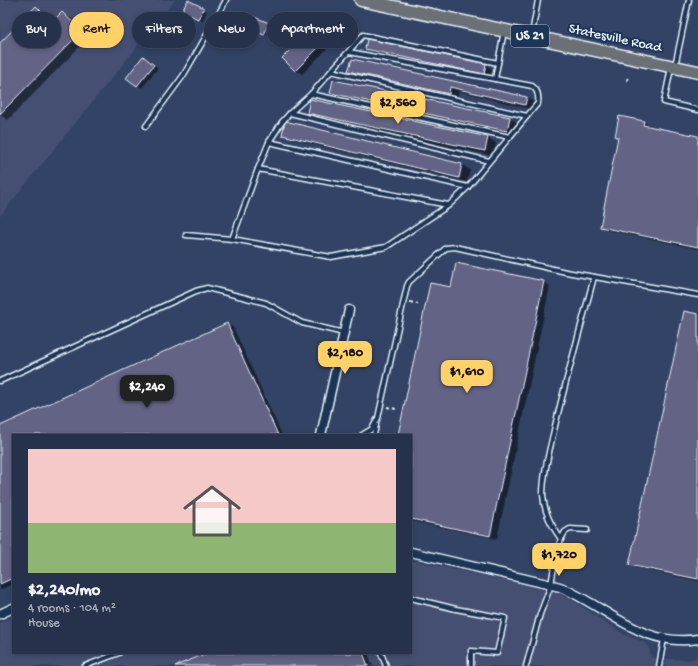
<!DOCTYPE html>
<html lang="en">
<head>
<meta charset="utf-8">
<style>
  :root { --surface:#26324c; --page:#2e3a53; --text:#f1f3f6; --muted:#a4aab5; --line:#424d64; --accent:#ffd166 }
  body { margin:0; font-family:"Gochi Hand",sans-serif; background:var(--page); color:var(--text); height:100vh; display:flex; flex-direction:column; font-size:15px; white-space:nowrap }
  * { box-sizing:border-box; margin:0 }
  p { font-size:13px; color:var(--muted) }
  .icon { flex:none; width:22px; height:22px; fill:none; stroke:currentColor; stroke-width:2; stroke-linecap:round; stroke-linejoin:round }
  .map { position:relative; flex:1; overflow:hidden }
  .panel { position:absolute; left:12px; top:434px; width:400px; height:220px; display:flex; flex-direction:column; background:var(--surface); border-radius:0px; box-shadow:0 2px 6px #0003,0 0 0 1px var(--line) }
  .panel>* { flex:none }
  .hud { position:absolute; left:12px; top:12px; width:400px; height:36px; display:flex; gap:8px }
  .price { position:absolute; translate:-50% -34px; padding:0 9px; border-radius:8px; background:var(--accent); color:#111; font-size:13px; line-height:26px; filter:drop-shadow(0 1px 2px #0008) }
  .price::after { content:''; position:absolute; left:50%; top:24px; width:12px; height:9px; margin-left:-6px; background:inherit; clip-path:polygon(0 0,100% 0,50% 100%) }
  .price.active { background:#222; color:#fff }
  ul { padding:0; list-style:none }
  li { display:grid; align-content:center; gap:8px; height:212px; padding:0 16px }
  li+li { border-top:1px solid var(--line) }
  li span { display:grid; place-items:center; height:124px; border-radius:0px; color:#555 }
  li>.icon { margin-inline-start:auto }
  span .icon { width:72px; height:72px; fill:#fffc; stroke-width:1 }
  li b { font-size:17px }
  .chip { padding:0 14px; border-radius:18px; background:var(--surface); box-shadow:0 2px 6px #0003,0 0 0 1px var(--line); font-size:14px; line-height:36px }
  .chip.active { background:var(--accent); color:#111 }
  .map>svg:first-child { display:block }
</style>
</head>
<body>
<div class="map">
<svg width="698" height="666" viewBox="0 0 698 666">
  <rect width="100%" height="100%" fill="#324365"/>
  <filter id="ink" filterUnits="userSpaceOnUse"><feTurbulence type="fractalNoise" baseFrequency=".025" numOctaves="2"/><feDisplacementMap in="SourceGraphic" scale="8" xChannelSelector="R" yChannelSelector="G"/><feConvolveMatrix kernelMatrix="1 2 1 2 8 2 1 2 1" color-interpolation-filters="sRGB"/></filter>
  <g filter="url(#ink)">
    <g fill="#445072">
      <path d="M0 0H175L0 216Z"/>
      <path d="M411 560 552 591 570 599 623 634 645 643 648 646 652 658 688 660 698 657V666H0V623L13 617V653H411Z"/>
    </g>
    <g fill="#0007">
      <path d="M188 1 207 11 202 21 184 10Z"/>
      <path d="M36 7 45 12 54 22 62 13 71 18 90 36 8 120 0 115V44Z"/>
      <path d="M269 24 273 26 268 36 247 27Z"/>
      <path d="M314 27 320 31 333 43 302 74 296 70Z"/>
      <path d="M368 41 486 65 492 69 490 77 373 53 366 49Z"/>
      <path d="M148 60 158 68 142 88 127 78Z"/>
      <path d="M352 60 527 98 536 103 534 110 459 91 457 98 358 75 349 70Z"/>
      <path d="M331 93 509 118 518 123 515 136 339 98Z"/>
      <path d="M309 113 488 138 496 143 494 156 317 118Z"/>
      <path d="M620 117 644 122 650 126V128L698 137V249L607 230 601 227 619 138 616 136Z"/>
      <path d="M283 134 462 165 470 170 467 182 292 139Z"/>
      <path d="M457 264 544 282 550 286 497 539 411 521V435H399L452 288Z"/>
      <path d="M698 315V581L637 568 631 564Z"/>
      <path d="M227 324 233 327 282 435H13V584L0 590V428Z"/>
      <path d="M211 653H368L373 666H178Z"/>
    </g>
    <g fill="#646385" stroke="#e8f1f8">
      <path d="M188 0 204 8 198 19 182 11Z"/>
      <path d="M36 6 52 22 62 12 82 31 0 114V43Z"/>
      <path d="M247 14 269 23 264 35 242 26Z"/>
      <path d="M314 26 327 39 295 71 282 58Z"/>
      <path d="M367 39 486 64 484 74 365 49Z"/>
      <path d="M143 56 154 65 137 86 126 78Z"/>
      <path d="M352 59 527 97 525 105 450 87 449 94 348 71Z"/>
      <path d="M333 80 510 117 507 131 330 93Z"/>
      <path d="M310 99 488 137 485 151 307 113Z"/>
      <path d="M619 116 644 121 643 125 698 136V247L600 227 618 137H615Z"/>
      <path d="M285 121 462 164 459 178 282 135Z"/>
      <path d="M456 263 544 281 490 536 411 519V435H398L430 283 451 287Z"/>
      <path d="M684 311 698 314V579L629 565Z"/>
      <path d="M227 323 278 435H13V578L0 584V426Z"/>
      <path d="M208 653H363L368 666H175Z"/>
    </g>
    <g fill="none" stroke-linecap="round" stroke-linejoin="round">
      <g stroke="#e8f1f8" stroke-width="7">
        <g id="lane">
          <path d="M532 34 538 0"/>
          <path d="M349 52 495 79"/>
          <path d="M675 66 689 0"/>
          <path d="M671 68 664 102 698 110"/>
          <path d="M331 71 527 116"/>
          <path d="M311 94 510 137"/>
          <path d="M290 113 489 161"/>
          <path d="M146 126 183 76 216 19 226 0"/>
          <path d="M258 169 269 142"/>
          <path d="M468 187 269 142 282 122 290 113 311 94 363 35 498 63"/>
          <path d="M186 235 232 239 331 257 386 247 449 205 468 187 538 103C539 96 538 90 532 86L495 79 504 31"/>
          <path d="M232 239 258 169 448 205"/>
          <path d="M0 381 196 291 207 288 266 303 302 323 344 333"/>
          <path d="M362 435 372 429 378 418 407 286 409 282 446 248 455 247 566 272 698 295"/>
          <path d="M374 435 376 425"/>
          <path d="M561 539C551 525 544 512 543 495 543 472 550 449 555 426 567 376 581 326 594 277"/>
          <path d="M411 598 456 609 505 618 497 653 471 651V666"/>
          <path d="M381 653 386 666"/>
          <path d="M85 666 119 653"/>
          <path d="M526 666 540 614 551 585 556 554 561 539 565 532 570 529 587 530"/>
          <path d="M659 666 664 639"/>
        </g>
      </g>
      <g stroke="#e8f1f8" stroke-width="11">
        <g id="street">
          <path d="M321 435 349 310"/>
          <path d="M411 552 560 587C608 607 641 648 698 639"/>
          <path d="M0 614 13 608"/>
        </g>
      </g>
      <g stroke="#e8f1f8" stroke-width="15">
        <path id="primary" d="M361 0 698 72"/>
      </g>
      <g stroke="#e8f1f8" stroke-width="2" stroke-dasharray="3 3" stroke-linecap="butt">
        <path d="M627 81 628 76"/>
        <path d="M410 302 418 304"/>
        <path d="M387 407 396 409"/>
      </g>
      <use href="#lane" stroke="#1d3557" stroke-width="4"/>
      <use href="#street" stroke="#1d3557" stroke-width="8"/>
      <use href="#primary" stroke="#6a7074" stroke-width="12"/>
    </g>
  </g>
  <g text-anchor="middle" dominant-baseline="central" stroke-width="4" stroke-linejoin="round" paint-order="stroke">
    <rect fill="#1d3557" stroke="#abb9c8" stroke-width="1" x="511" y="25" width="38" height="22" rx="3"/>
    <g font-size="13" font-weight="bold" fill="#e8f1f8">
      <text x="530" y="36">US 21</text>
    </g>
    <g font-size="14" fill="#e8f1f8" stroke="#1d3557">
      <text transform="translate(615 39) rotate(12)">Statesville Road</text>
    </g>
  </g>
</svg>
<b class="price" style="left:398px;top:125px">$2,560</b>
<b class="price" style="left:345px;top:375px">$2,180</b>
<b class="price" style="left:467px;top:394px">$1,610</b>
<b class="price active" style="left:147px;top:409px">$2,240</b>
<b class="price" style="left:559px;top:577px">$1,720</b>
<div class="hud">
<a class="chip">Buy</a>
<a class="chip active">Rent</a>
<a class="chip">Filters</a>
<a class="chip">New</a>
<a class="chip">Apartment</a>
</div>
<section class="panel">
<ul>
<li><span style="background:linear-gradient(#f6c9c9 60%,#8fb573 0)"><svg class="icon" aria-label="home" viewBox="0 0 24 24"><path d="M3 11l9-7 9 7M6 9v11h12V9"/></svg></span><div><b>$2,240/mo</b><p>4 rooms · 104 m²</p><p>House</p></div></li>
</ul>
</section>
</div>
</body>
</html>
